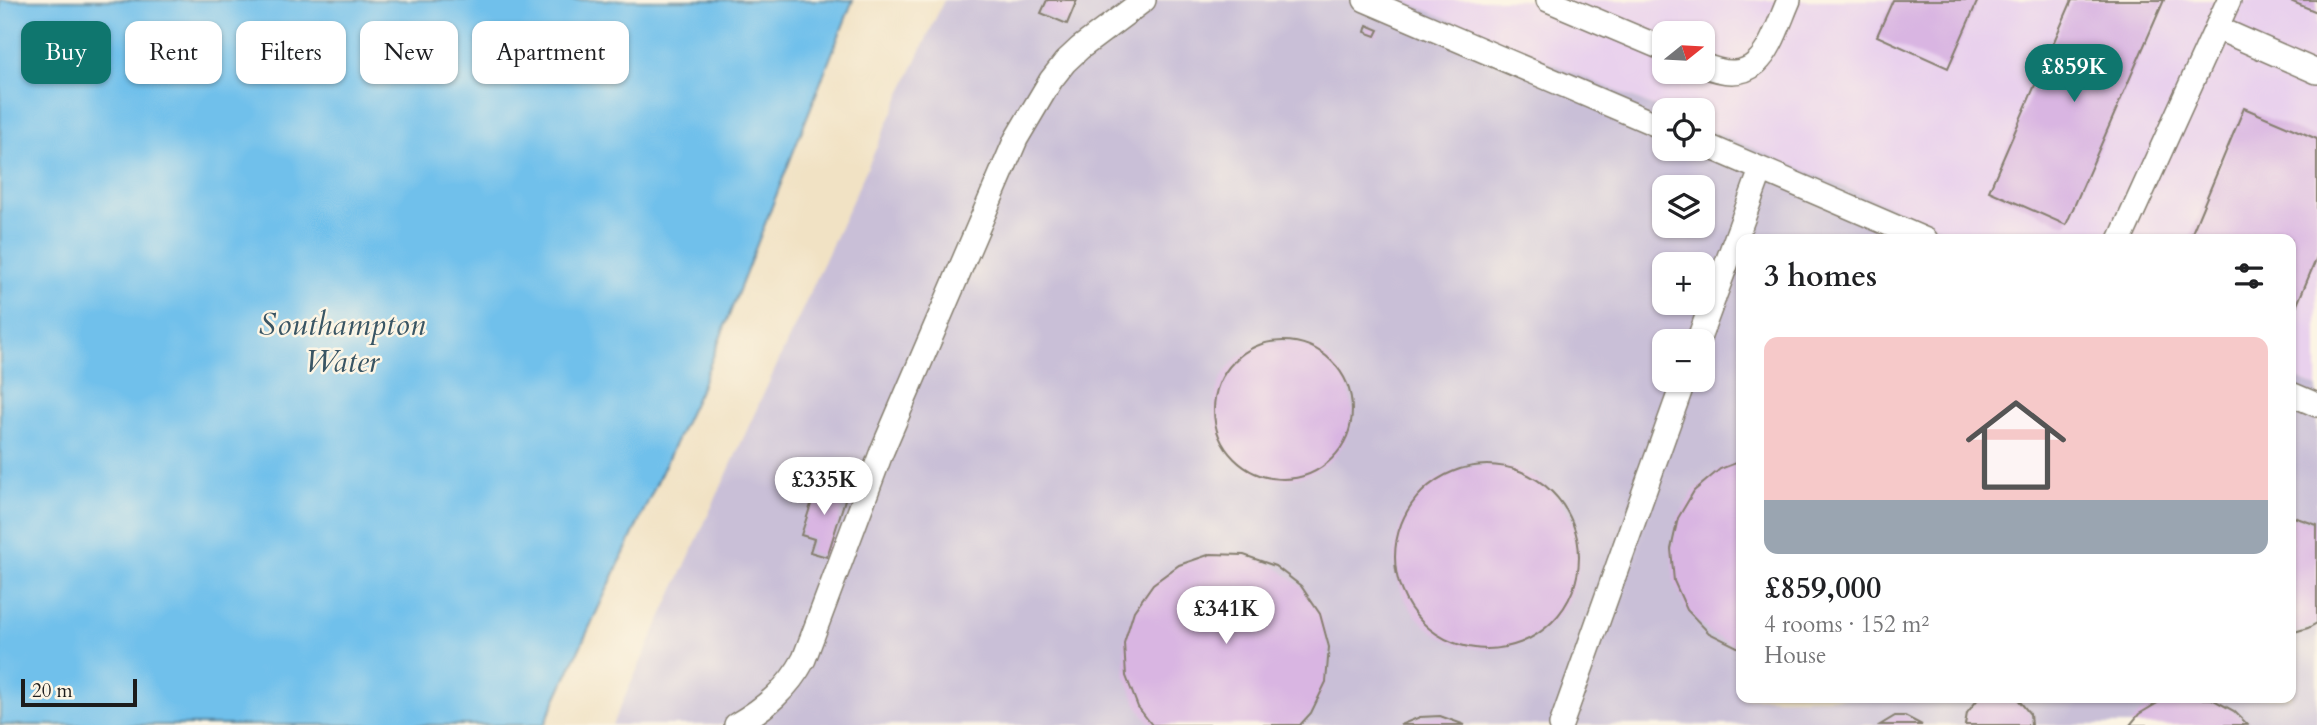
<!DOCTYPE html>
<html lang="en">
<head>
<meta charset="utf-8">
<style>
  :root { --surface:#fff; --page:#f6f6f6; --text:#202124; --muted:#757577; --accent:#0f766e }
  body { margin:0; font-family:Cardo,serif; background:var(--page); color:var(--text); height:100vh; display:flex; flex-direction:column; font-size:26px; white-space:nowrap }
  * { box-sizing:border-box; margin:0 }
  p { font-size:23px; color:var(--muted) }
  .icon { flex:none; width:38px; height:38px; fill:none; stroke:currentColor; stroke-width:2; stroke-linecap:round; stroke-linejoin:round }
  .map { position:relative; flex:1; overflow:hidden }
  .side { position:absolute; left:1736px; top:234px; width:560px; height:469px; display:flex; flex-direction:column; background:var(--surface); border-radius:14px; box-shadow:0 2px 5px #0004 }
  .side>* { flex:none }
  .banner { position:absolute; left:21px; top:21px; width:665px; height:63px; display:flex; gap:14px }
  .needle { width:46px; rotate:72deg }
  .buttons { position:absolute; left:1652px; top:21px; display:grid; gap:14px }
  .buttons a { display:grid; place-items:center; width:63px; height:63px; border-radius:14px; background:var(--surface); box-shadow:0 2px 5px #0004; font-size:35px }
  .scale { position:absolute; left:21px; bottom:18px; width:116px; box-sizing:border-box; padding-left:7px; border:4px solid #1c1c1c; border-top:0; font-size:19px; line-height:24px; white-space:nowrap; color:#1c1c1c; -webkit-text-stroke:5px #fcf5e5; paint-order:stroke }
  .price { position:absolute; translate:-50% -60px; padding:0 16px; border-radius:24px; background:#fff; color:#222; font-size:23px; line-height:46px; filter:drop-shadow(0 2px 4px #0008) }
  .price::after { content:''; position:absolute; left:50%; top:42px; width:21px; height:16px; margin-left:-10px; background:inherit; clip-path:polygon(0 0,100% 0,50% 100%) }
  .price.active { background:var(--accent); color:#fff }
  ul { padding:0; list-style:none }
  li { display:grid; align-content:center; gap:14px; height:371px; padding:0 28px }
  li span { display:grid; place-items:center; height:217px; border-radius:14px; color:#555 }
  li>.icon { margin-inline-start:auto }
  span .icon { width:126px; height:126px; fill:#fffc; stroke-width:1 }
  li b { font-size:30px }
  h2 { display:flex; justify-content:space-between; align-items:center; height:84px; padding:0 28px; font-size:30px }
  .chip { padding:0 24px; border-radius:14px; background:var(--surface); box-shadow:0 2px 5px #0004; font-size:24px; line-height:63px }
  .chip.active { background:var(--accent); color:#fff }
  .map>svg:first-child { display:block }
</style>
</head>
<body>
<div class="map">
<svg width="2317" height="725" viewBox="0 0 2317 725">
  <rect width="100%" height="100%" fill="#fcf5e5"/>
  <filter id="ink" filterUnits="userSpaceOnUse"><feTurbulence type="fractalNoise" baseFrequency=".0143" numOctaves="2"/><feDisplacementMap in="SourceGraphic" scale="14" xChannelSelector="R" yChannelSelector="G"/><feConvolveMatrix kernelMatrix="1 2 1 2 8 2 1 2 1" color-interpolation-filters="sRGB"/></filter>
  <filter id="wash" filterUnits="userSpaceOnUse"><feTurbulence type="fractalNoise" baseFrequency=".00686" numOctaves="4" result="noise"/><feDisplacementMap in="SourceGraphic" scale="28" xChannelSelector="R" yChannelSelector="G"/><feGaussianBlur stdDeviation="1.57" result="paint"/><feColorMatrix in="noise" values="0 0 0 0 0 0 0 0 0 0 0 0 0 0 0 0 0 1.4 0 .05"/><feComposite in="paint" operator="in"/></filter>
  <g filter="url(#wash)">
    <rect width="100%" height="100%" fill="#f1e2c4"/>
    <path fill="#e9d1ed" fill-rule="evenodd" d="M1403 0H2317V387L2291 376V240H1969L1703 127V110L1664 111ZM1664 33H1703V72H1664Z"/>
    <path fill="#c9bfd7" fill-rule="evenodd" d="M944 0H1403L1664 111V149H1703V127L1969 240H1741V698H2291V376L2317 387V725H612ZM1664 187H1703V226H1664ZM1664 264H1703V303H1664ZM1664 341H1703V380H1664Z"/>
    <path fill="#6fc0eb" stroke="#466e84" stroke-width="2" d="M0 0H853L699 392 544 725H0Z"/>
    <g id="blocks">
      <g fill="#d9b5e2">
        <path d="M1047 0H1077L1067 24 1041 13Z"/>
        <path d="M1893 0H1978L1948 68 1877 36Z"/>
        <path d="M2072 0H2164L2066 225 1989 191Z"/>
        <path d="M2288 0H2317V12Z"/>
        <path d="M1367 25 1379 30 1376 36 1365 32Z"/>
        <path d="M2244 108 2317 139V257L2291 319V240H2189Z"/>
        <circle cx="1283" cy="410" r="69"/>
        <path d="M1741 461V649L1709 633 1687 610 1674 581 1671 549 1678 518 1694 491 1720 469Z"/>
        <circle cx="1487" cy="557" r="92"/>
        <path d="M819 480 848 490 827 557 810 552 814 539 801 535Z"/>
        <path d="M2291 516 2317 525V623L2308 628 2291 633Z"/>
        <path d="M1211 554 1244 555 1275 566 1301 586 1320 614 1329 647 1326 682 1311 713 1300 725H1152L1138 707 1126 676 1124 643 1134 611 1153 584 1179 565Z"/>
        <path d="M1979 698H2017L2030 714 2031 725H1965L1967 713Z"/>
        <path d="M2175 698 2212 699 2234 711 2248 725H2130L2139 714 2161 701Z"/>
        <path d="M1440 716 1465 725H1400L1420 717Z"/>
        <path d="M1895 716H1905L1922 725H1880Z"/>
      </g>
    </g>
  </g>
  <g filter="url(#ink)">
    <use href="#blocks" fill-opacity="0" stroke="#867f70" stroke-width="2"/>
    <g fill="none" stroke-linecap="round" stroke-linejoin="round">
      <g stroke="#867f70" stroke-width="26">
        <g id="service">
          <path d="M1365 0 1664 128"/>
          <path d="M1548 0 1664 49"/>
          <path d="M2217 28 2317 72"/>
          <path d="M1703 65C1761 90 1770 44 1789 0"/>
          <path d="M1703 144 1926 240"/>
          <path d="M2120 240 2229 0"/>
          <path d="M1698 341 1761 170"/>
          <path d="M2291 394 2317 405"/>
          <path d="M736 725C765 708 788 689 804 659L882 451 1016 139 1051 80 1065 62 1080 48 1144 0"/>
          <path d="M1561 725 1684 380"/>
        </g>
      </g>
      <use href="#service" stroke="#fff" stroke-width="23"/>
    </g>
  </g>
  <g text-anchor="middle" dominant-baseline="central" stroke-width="5" stroke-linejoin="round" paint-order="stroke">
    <g font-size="32" font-style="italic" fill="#395564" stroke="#fcf5e5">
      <text x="342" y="325">Southampton<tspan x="342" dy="37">Water</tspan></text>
    </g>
  </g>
</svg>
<div class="buttons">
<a><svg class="needle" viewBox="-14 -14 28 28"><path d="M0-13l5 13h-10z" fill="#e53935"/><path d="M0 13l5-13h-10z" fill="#757577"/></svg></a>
<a><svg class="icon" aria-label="locate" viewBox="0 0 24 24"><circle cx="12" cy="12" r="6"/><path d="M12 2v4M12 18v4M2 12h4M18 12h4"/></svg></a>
<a><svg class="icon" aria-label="layers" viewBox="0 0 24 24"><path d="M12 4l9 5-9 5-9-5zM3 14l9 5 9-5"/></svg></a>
<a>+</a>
<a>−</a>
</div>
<div class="scale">20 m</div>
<b class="price active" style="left:2074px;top:104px">£859K</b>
<b class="price" style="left:824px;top:517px">£335K</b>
<b class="price" style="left:1226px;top:646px">£341K</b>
<div class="banner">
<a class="chip active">Buy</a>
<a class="chip">Rent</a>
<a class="chip">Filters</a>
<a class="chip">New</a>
<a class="chip">Apartment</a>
</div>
<section class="side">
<h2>3 homes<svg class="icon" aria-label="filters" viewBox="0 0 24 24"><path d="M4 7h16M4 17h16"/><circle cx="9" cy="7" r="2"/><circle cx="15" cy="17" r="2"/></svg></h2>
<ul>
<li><span style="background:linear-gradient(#f6c9c9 75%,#9aa5b1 0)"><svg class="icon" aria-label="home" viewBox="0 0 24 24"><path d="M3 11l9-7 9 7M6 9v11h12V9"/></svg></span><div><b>£859,000</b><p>4 rooms · 152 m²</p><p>House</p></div></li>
</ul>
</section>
</div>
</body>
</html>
